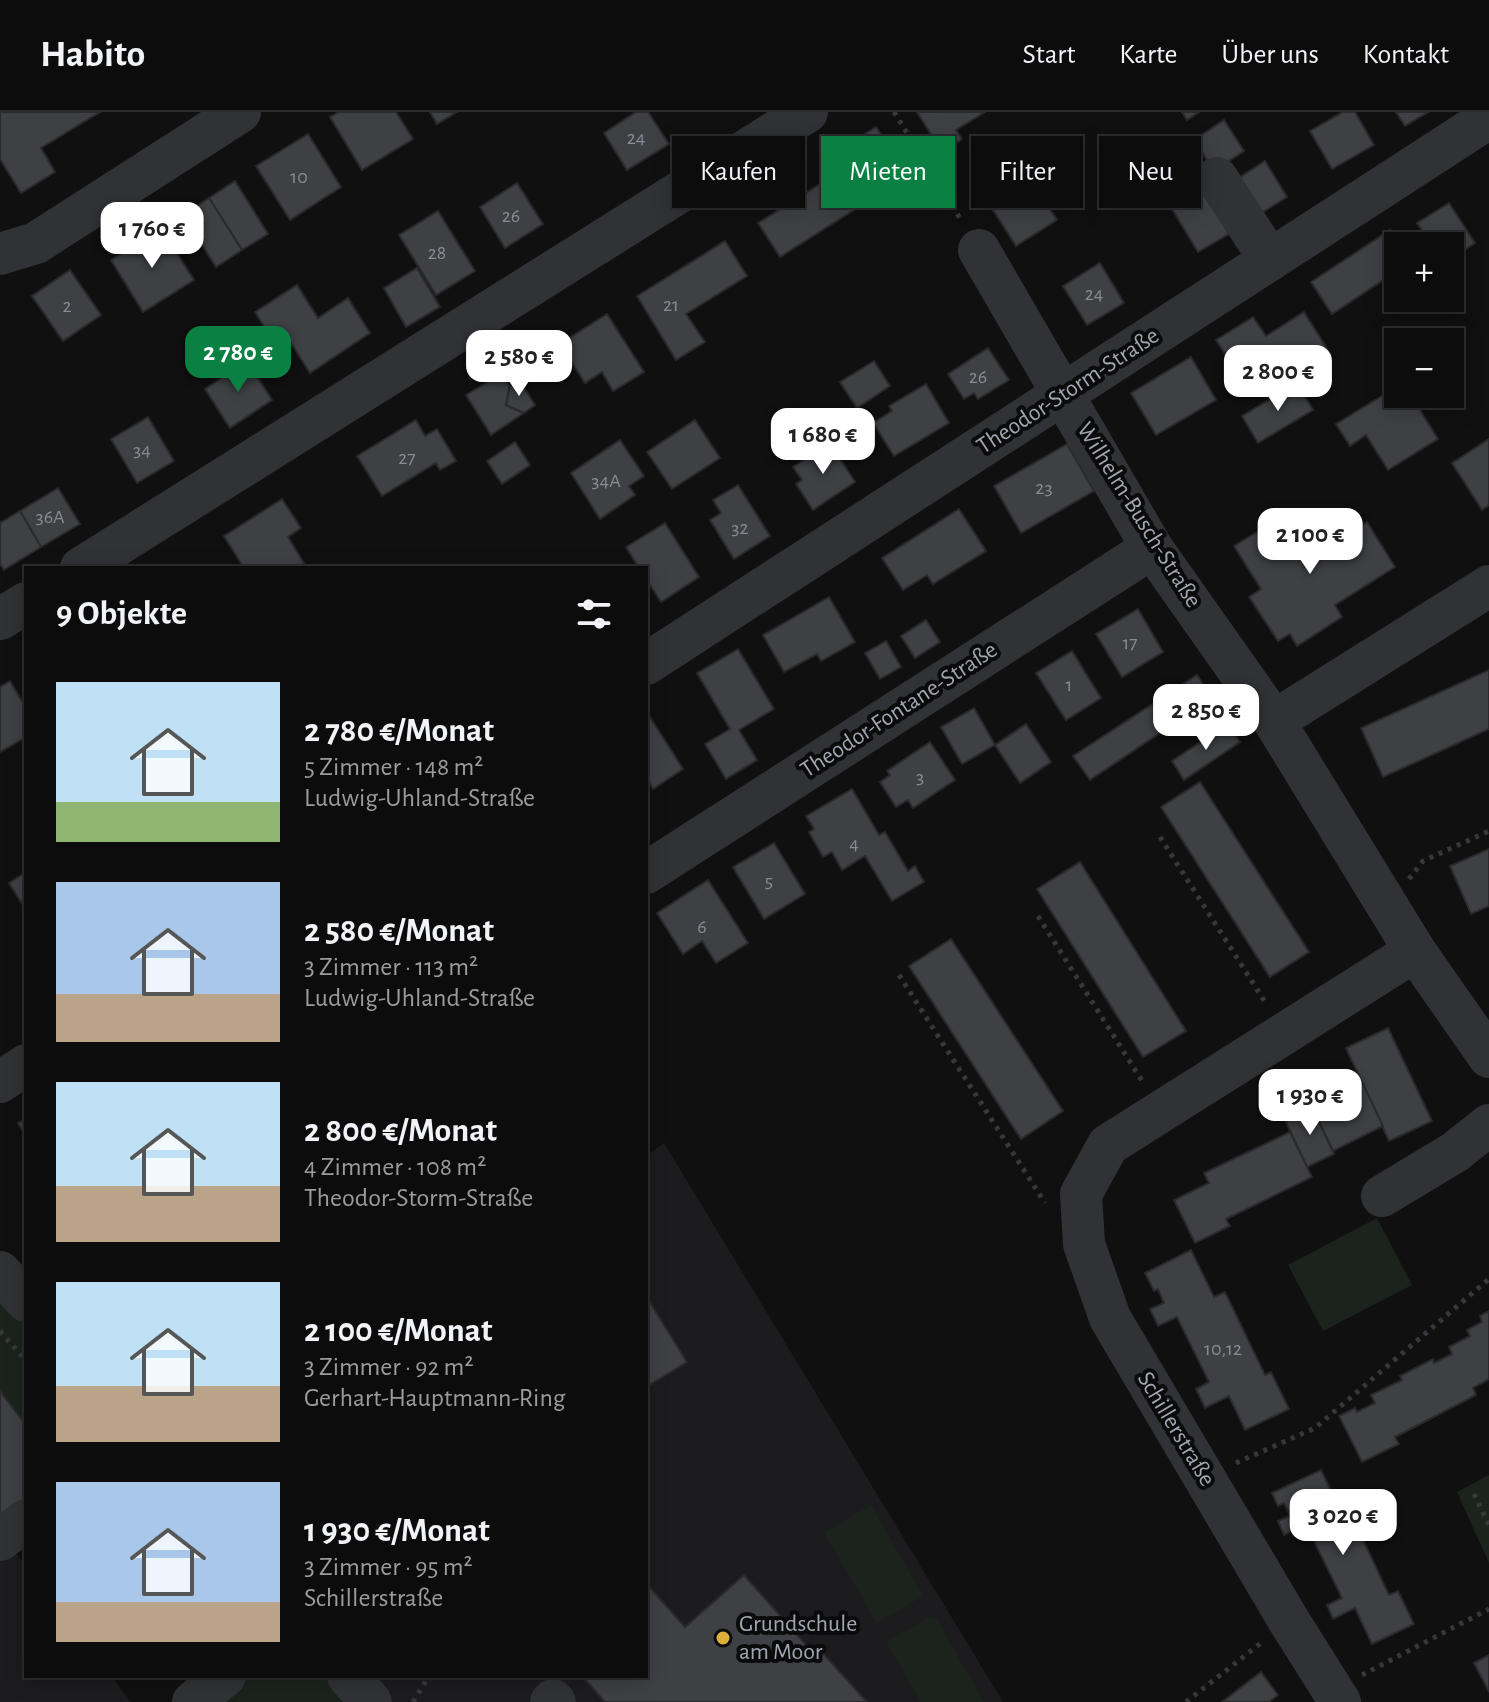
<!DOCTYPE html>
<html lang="de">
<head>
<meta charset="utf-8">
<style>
  :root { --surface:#0c0c0d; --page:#1a1a1b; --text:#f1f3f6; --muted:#9a9b9d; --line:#2c2c2e; --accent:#0b8043 }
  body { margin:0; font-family:"Alegreya Sans",sans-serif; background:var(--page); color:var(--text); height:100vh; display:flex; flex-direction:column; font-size:30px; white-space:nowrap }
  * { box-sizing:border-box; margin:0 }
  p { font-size:26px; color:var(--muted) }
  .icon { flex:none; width:44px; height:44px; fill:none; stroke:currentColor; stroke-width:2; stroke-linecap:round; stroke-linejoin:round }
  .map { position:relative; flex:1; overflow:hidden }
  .drawer { position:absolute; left:24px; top:454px; width:624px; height:1112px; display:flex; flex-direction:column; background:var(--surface); border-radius:0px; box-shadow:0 4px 20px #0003,0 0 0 2px var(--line) }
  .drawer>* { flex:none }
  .hud { position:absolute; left:672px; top:24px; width:696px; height:72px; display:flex; gap:16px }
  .tools { position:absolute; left:1384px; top:120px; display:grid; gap:16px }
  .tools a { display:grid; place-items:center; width:80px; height:80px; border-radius:0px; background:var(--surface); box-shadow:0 4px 20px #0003,0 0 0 2px var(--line); font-size:40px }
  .price { position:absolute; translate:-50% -68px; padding:0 18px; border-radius:16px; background:#fff; color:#222; font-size:26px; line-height:52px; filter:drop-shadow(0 2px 4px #0008) }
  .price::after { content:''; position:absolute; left:50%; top:48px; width:24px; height:18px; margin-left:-12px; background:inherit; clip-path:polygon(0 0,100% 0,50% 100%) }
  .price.current { background:var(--accent); color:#fff }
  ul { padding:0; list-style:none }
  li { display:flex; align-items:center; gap:24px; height:200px; padding:0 32px }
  li span { display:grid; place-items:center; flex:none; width:224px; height:160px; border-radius:0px; color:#555 }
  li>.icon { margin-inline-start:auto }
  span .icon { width:96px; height:96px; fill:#fffc; stroke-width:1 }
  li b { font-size:34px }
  h2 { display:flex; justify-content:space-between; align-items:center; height:96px; padding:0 32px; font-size:34px }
  .tag { padding:0 28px; border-radius:0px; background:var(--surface); box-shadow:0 4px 20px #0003,0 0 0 2px var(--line); font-size:28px; line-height:72px }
  .tag.current { background:var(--accent); color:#fff }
  header { display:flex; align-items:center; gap:48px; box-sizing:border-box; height:112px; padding:0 40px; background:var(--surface); border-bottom:2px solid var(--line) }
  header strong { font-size:38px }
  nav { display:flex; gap:44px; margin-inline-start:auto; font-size:28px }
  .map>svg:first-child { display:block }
</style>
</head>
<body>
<header>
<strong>Habito</strong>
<nav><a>Start</a><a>Karte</a><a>Über uns</a><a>Kontakt</a></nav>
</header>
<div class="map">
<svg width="1489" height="1590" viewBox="0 0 1489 1590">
  <rect width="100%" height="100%" fill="#101011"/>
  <g fill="#1c1c1e">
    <path d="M664 1031 1003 1590H371L348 1564H646V1044Z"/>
    <path d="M4 1426 26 1454V1564H111L131 1590H0V1428Z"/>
  </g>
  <g fill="#1c231d">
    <path d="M1377 1106 1412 1173 1323 1219 1288 1153Z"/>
    <path d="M0 1160 26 1189V1408L0 1428Z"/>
    <path d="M1489 1363V1451L1457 1380Z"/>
    <path d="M871 1393 923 1484 877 1511 824 1420Z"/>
    <path d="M934 1503 984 1590H921L886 1530Z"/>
    <path d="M225 1564H348L371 1590H193Z"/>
  </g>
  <g fill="#3f4044" stroke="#2a2a2d" stroke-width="2">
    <path d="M0 0H100L41 36 55 60 21 81 0 47Z"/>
    <path d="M339 0H396L413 27 362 58 330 5Z"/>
    <path d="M430 0H457L437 12Z"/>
    <path d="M636 0H648L669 32 627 58 604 21Z"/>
    <path d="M917 0H985L956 18 962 27 942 40Z"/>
    <path d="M1182 0H1199L1187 8Z"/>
    <path d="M1343 0H1355L1374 33 1332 57 1310 19Z"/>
    <path d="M1396 0H1428L1405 14Z"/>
    <path d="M1224 8 1244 39 1214 59 1194 28Z"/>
    <path d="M876 15 901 53 863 77 838 39Z"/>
    <path d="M308 22 341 75 290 108 256 54Z"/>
    <path d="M1265 49 1287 85 1255 105 1234 69Z"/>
    <path d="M833 64 854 98 780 145 758 111Z"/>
    <path d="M1029 64 1057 108 1016 134 988 90Z"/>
    <path d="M235 69 268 122 242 138 209 86Z"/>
    <path d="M1198 70 1229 122 1198 140 1167 89Z"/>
    <path d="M517 71 543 112 505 136 480 95Z"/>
    <path d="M209 86 242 138 216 155 183 103Z"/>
    <path d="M1449 91 1475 131 1450 148V134H1432L1417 111Z"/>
    <path d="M438 99 475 159 436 183 399 123Z"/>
    <path d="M161 116 194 168 143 200 111 148Z"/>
    <path d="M1390 118 1400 134H1398V180L1392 184 1382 169 1332 202 1311 170Z"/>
    <path d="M725 129 747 164 686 202 705 230 676 248 637 184Z"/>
    <path d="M1100 151 1124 191 1087 213 1063 174Z"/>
    <path d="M417 156 440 195 406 215 384 176Z"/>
    <path d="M70 158 101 203 63 229 32 184Z"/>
    <path d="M297 173 318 206 348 186 370 221 310 261 287 225 275 232 255 200Z"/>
    <path d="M1304 200 1331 243 1293 267 1277 243 1241 266 1216 228 1253 205 1266 224Z"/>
    <path d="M607 202 644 260 613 279 602 260 585 271 560 232Z"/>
    <path d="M988 236 1009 268 978 287 974 281 964 287 948 262Z"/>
    <path d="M1191 245 1216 288 1156 323 1131 281Z"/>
    <path d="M247 249 272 288 230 316 205 277Z"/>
    <path d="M874 249 890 274 857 296 840 270Z"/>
    <path d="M501 262 510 274 506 293 524 301 491 323 466 283Z"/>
    <path d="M519 268 535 293 524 301 506 293 510 274Z"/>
    <path d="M1297 271 1313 298 1258 331 1242 304Z"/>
    <path d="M926 272 949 311 894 344 873 311 892 299 889 294Z"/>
    <path d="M1398 274V282H1410L1438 327 1388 358 1366 323 1350 334 1336 312Z"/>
    <path d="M148 305 174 349 137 371 111 327Z"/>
    <path d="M416 308 425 324 437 317 456 349 440 358 436 351 382 384 357 344Z"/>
    <path d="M695 308 720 346 672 377 647 340Z"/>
    <path d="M1489 327V393L1482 398 1452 351Z"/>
    <path d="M620 328 644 364 629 374 635 383 600 407 571 361Z"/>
    <path d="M515 330 530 353 502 372 487 349Z"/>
    <path d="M830 331 855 370 813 398 796 372 802 368 793 355Z"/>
    <path d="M1067 332 1094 379 1021 421 994 374Z"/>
    <path d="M738 373 770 424 734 447 710 408 721 401 713 388Z"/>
    <path d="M58 376 80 412 41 435 20 399Z"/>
    <path d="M282 387 301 416 288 425 304 451 296 456H244L224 424Z"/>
    <path d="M959 397 986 439 933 472 927 463 903 478 882 446Z"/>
    <path d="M20 399 41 435 4 458 0 452V411Z"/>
    <path d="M1280 406 1300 439 1314 443 1327 436 1321 426 1348 409 1354 418 1367 410 1395 455 1335 493 1342 505 1297 534 1290 522 1278 529 1249 485 1261 477 1234 434Z"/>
    <path d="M665 411 699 465 661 490 646 467V456H639L626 435Z"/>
    <path d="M829 485 855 530 821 549 817 542 784 560 763 523Z"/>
    <path d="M1138 497 1163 540 1122 565 1096 522Z"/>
    <path d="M926 508 940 530 915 546 901 524Z"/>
    <path d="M886 529 901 555 880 567 865 541Z"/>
    <path d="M738 537 774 597 739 618 757 648 726 667 705 632 730 617 697 561Z"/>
    <path d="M1072 539 1101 586 1066 608 1036 561Z"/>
    <path d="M1489 558V617L1383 665 1361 616Z"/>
    <path d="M1197 563 1212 586 1090 668 1073 644Z"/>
    <path d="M10 569 26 596V625L0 640V575Z"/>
    <path d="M974 596 995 633 962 652 941 615Z"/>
    <path d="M648 602 683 657 653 677 646 665V603Z"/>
    <path d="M1026 612 1051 650 1020 671 995 633Z"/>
    <path d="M1228 612 1240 630 1184 668 1172 649Z"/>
    <path d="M930 630 955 668 913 696 908 688 896 695 880 670 890 663 887 659Z"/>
    <path d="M1200 670 1309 840 1270 865 1161 695Z"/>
    <path d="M852 677 879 723 885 720 908 759 915 754 924 770 892 789 865 744 842 758 832 740 823 745 809 720 814 717 806 704Z"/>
    <path d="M774 731 805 782 764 807 733 755Z"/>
    <path d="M1489 737V794L1471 802 1450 754Z"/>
    <path d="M1080 750 1186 919 1143 945 1037 777Z"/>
    <path d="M26 760V798L9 771Z"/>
    <path d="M708 768 748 831 716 851 702 829 683 842 657 801Z"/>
    <path d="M951 827 1063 999 1021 1027 909 854Z"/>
    <path d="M1388 916 1432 1009 1389 1029 1346 936Z"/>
    <path d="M1362 970 1383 1014 1333 1039 1307 985 1331 973 1336 983Z"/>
    <path d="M1312 995 1334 1042 1307 1055 1285 1008Z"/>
    <path d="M26 1007V1025L18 1011Z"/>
    <path d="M1290 1020 1312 1065 1226 1107 1230 1114 1195 1131 1174 1088 1209 1071 1204 1061Z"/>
    <path d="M1191 1138 1214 1185 1225 1180 1265 1263 1271 1260 1289 1297 1245 1318 1229 1284 1205 1296 1196 1277 1209 1270 1177 1205 1158 1214 1150 1197 1164 1191 1158 1177 1154 1179 1145 1161Z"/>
    <path d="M646 1184 687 1250 646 1275Z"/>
    <path d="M1489 1199V1267L1473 1276 1476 1283 1395 1325 1399 1332 1362 1350 1339 1304 1355 1296 1357 1300 1375 1291 1371 1283 1402 1268 1400 1264 1433 1247 1434 1251 1452 1242 1449 1235 1470 1224 1467 1218 1482 1210 1480 1204Z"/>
    <path d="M0 1279 26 1313V1399L0 1420Z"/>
    <path d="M1321 1358 1340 1398 1347 1394 1389 1483 1398 1479 1414 1512 1372 1532 1355 1496 1333 1507 1327 1493 1342 1486 1306 1413 1284 1423 1278 1409 1290 1404 1284 1391 1278 1394 1272 1381Z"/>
    <path d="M744 1463 815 1543 820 1538 867 1590H605L582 1564H646V1471L685 1515Z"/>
    <path d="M1489 1543V1580L1474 1551Z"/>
    <path d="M1261 1560 1278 1583 1269 1590H1222Z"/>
  </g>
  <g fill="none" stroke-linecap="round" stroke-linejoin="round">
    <g stroke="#37383c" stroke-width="5" stroke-dasharray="4 6" stroke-linecap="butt">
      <path d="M894 0 961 108"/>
      <path d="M1160 725 1267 893"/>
      <path d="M1409 767 1423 749 1489 719"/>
      <path d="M1038 804 1144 972"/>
      <path d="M899 863 1045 1091"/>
      <path d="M0 1219 26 1249"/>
      <path d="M1236 1351 1315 1316 1489 1167"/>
      <path d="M1474 1382 1489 1413"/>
      <path d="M1362 1563 1489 1497"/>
      <path d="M413 1590 429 1564"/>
      <path d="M1186 1590 1261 1531"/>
    </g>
    <g stroke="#313235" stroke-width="42">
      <path d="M1217 66 1270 148"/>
      <path d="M979 138 1152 436 1274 609 1415 839 1489 945"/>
      <path d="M0 142 36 131 240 0"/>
      <path d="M81 456 807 0"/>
      <path d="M0 507 26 491"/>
      <path d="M646 552 1489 6"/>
      <path d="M1274 609 1489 474"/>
      <path d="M646 761 1152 436"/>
      <path d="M0 970 26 953"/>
      <path d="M1382 1084 1455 1040 1489 1013"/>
      <path d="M0 1160 26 1189"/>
      <path d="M0 1428 26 1408"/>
      <path d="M348 1564 371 1590"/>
      <path d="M193 1590 225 1564"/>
      <path d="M551 1590 553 1588 555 1590"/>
      <path d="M1340 1590 1289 1509 1110 1206 1084 1132 1081 1082 1108 1033 1415 839"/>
    </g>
  </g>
  <circle fill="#deae3a" stroke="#0b0b0c" stroke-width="3" cx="723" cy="1526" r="8"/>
  <g text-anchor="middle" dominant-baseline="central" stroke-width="8" stroke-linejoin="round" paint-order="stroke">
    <g font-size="20" fill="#898c95">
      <text x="636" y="26">24</text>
      <text x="299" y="65">10</text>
      <text x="511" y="104">26</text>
      <text x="437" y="141">28</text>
      <text x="1094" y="182">24</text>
      <text x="671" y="193">21</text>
      <text x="67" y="194">2</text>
      <text x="978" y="265">26</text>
      <text x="142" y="338">34</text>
      <text x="407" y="346">27</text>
      <text x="606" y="369">34A</text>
      <text x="1044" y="376">23</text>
      <text x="50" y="405">36A</text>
      <text x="740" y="416">32</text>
      <text x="1130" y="531">17</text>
      <text x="1069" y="573">1</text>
      <text x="920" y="665">3</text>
      <text x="854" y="732">4</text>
      <text x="769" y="769">5</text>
      <text x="702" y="815">6</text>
      <text x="1223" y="1237">10,12</text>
    </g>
    <g font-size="24" fill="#a2a6b0" stroke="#0b0b0c">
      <text transform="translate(1068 279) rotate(-33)">Theodor-Storm-Straße</text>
      <text transform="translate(1139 403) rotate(58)">Wilhelm-Busch-Straße</text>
      <text transform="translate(899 598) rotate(-33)">Theodor-Fontane-Straße</text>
      <text transform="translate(1176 1317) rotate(59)">Schillerstraße</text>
    </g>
    <g font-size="24" fill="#a2a6b0" stroke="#0b0b0c" text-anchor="start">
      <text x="739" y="1512">Grundschule<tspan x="739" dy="28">am Moor</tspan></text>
    </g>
  </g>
</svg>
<div class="tools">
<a>+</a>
<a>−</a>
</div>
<b class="price" style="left:152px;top:158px">1 760 €</b>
<b class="price current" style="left:238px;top:282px">2 780 €</b>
<b class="price" style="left:519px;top:286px">2 580 €</b>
<b class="price" style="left:1278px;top:301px">2 800 €</b>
<b class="price" style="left:823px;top:364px">1 680 €</b>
<b class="price" style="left:1310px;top:464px">2 100 €</b>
<b class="price" style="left:1206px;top:640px">2 850 €</b>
<b class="price" style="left:1310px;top:1025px">1 930 €</b>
<b class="price" style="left:1343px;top:1445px">3 020 €</b>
<div class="hud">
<a class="tag">Kaufen</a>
<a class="tag current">Mieten</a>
<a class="tag">Filter</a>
<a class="tag">Neu</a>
</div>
<section class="drawer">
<h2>9 Objekte<svg class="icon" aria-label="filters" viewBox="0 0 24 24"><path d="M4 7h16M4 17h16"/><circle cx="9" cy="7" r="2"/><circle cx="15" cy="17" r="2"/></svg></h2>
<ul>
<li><span style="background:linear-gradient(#bfe0f5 75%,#8fb573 0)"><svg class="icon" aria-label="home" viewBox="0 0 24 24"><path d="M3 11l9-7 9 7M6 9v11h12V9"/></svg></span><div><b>2 780 €/Monat</b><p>5 Zimmer · 148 m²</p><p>Ludwig-Uhland-Straße</p></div></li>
<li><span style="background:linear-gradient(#a9c7e8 70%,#b9a48a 0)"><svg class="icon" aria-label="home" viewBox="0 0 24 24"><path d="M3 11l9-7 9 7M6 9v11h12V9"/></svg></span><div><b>2 580 €/Monat</b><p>3 Zimmer · 113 m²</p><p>Ludwig-Uhland-Straße</p></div></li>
<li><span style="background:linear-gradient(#bfe0f5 65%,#b9a48a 0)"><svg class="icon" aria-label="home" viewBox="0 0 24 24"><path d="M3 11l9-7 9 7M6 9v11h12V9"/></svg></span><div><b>2 800 €/Monat</b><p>4 Zimmer · 108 m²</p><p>Theodor-Storm-Straße</p></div></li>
<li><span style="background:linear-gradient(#bfe0f5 65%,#b9a48a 0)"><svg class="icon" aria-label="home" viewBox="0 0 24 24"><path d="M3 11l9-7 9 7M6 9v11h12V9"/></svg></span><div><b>2 100 €/Monat</b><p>3 Zimmer · 92 m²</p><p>Gerhart-Hauptmann-Ring</p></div></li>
<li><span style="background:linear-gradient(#a9c7e8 75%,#b9a48a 0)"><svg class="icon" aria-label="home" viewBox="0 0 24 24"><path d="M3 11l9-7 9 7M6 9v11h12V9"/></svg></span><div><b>1 930 €/Monat</b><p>3 Zimmer · 95 m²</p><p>Schillerstraße</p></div></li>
</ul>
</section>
</div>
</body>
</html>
